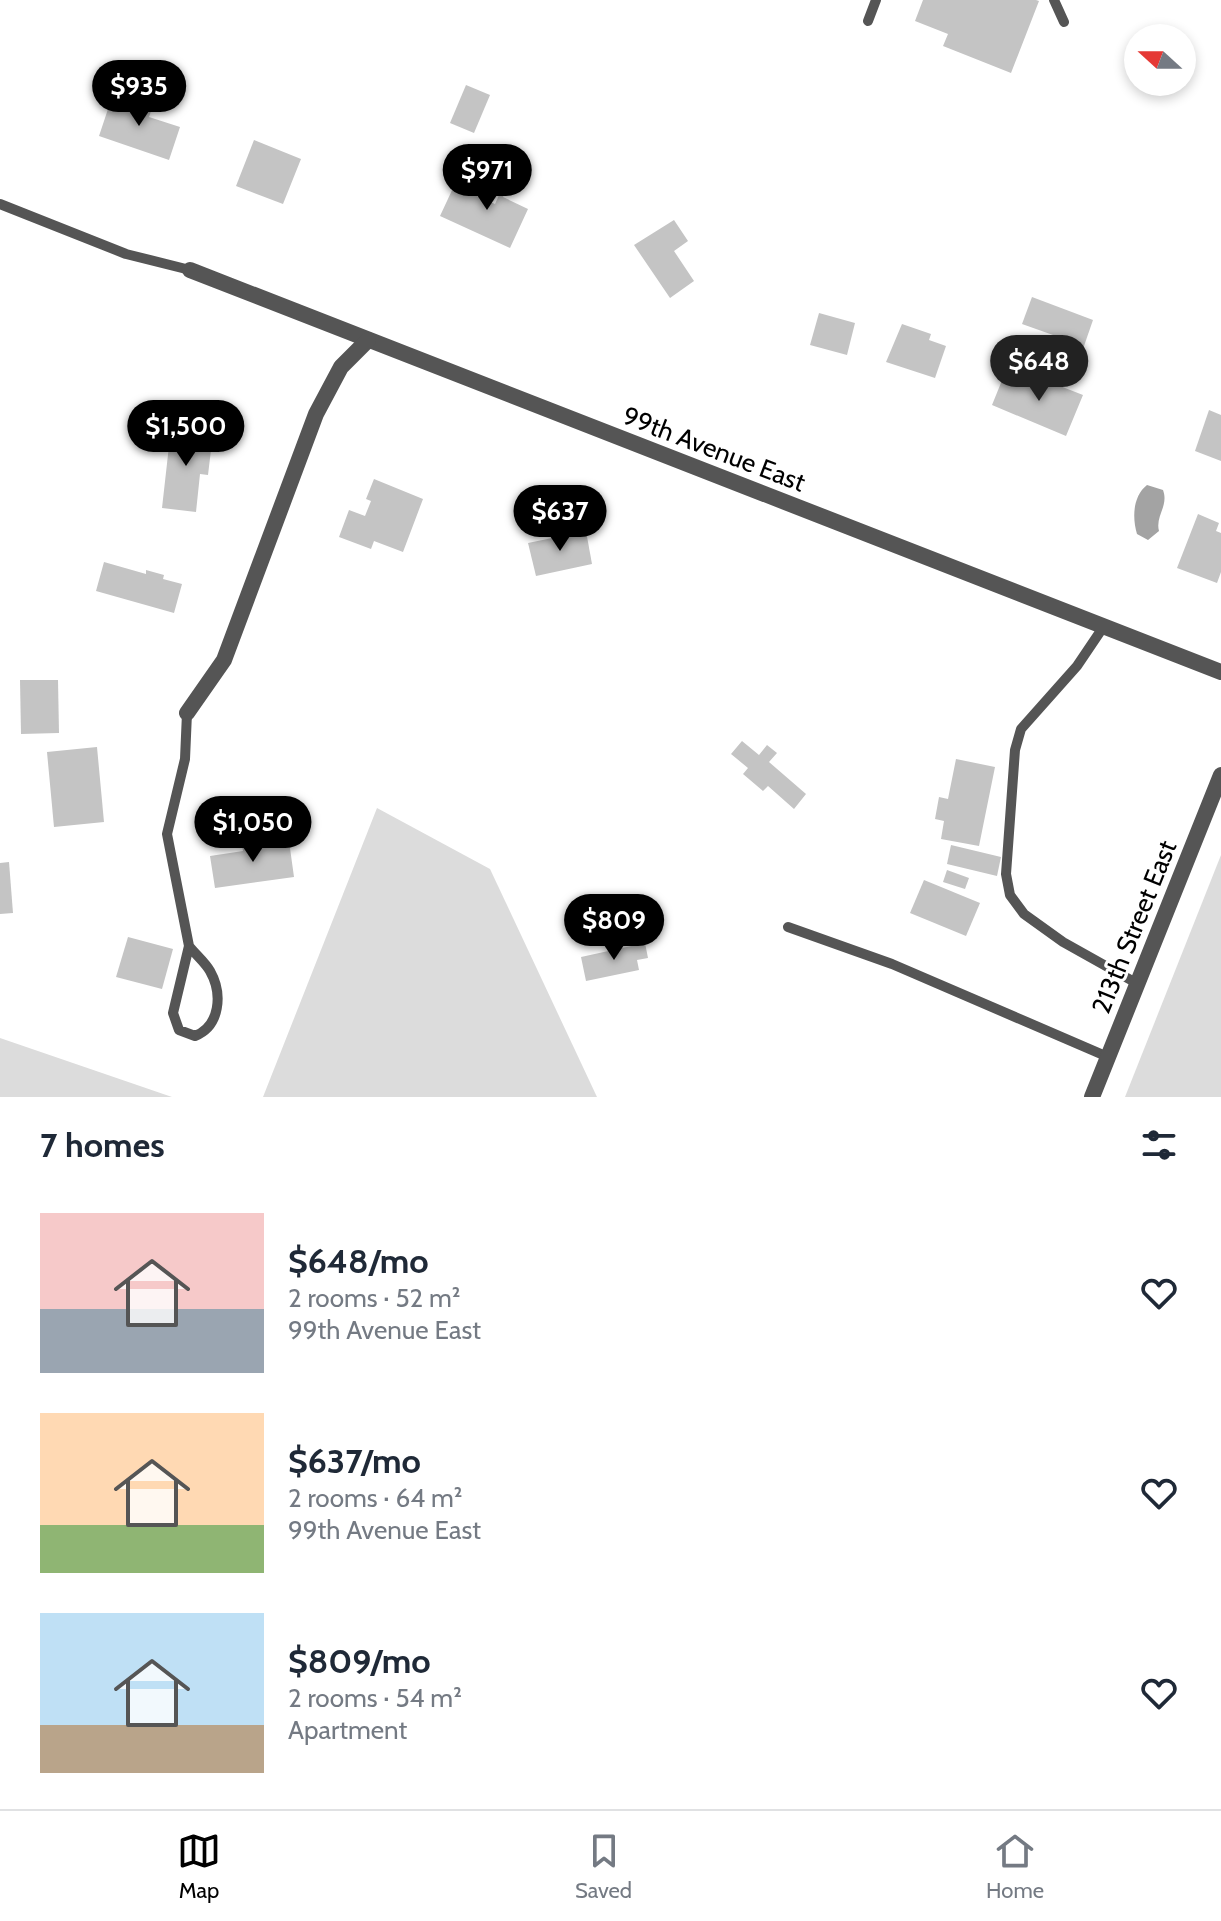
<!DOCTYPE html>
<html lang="en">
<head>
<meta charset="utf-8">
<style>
  :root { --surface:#fff; --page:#f2f2f3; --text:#1f2937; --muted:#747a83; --line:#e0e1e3; --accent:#000 }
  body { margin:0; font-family:Cabin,sans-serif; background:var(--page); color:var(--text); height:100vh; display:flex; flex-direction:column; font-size:30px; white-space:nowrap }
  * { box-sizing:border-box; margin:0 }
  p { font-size:26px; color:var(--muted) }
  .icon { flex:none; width:44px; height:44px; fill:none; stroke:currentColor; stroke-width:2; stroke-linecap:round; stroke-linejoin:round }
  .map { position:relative; height:1097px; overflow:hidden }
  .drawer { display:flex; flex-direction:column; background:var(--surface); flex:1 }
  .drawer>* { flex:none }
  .needle { width:52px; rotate:291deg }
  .fabs { position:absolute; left:1124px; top:24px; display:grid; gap:16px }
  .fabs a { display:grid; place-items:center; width:72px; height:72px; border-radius:50%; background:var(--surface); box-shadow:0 4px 12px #0003; font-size:40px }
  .price { position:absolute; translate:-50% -68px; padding:0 18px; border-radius:28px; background:var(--accent); color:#fff; font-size:26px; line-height:52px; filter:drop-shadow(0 2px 4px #0008) }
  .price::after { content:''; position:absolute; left:50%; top:48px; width:24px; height:18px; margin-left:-12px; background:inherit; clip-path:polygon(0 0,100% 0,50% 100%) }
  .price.selected { background:#222; color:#fff }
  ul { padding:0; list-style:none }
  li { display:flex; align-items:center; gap:24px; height:200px; padding:0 40px }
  li span { display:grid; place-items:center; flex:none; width:224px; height:160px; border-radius:0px; color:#555 }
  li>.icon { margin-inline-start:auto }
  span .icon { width:96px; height:96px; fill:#fffc; stroke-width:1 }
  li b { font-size:34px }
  h2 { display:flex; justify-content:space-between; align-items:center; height:96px; padding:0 40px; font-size:34px }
  .menu { display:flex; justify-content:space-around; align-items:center; height:112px; border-top:2px solid var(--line); background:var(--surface); font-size:22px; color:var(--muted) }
  .menu a { display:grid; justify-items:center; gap:4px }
  .menu .selected { color:var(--accent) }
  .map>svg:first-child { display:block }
</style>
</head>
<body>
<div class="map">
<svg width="1221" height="1097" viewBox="0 0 1221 1097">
  <rect width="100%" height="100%" fill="#fff"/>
  <g fill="#dcdcdc">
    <path d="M377 808 490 869 597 1097H263Z"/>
    <path d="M1221 855V1097H1125Z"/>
    <path d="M0 1038 172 1097H0Z"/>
  </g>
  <path fill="#a3a3a3" d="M1147 485 1163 490C1169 506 1155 516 1159 531L1148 540 1137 534C1132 517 1133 496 1147 485Z"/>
  <g fill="#c4c4c4">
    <path d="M923 0H1036L1039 1 1011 73 943 46 948 34 915 21Z"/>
    <path d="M466 85 490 95 474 133 450 123Z"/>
    <path d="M122 94 153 105 149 117 180 127 169 160 99 136 109 106 117 108Z"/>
    <path d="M254 140 301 159 283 204 236 186Z"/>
    <path d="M495 172 511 179 503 197 528 209 510 248 440 216 454 186 495 204 499 195 487 190Z"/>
    <path d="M674 220 688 241 674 251 694 281 670 298 634 245Z"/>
    <path d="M1032 297 1093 320 1084 346 1022 324Z"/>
    <path d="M819 313 855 323 847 355 810 345Z"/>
    <path d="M902 324 931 334 929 340 946 346 935 378 886 362Z"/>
    <path d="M1005 373 1038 387 1042 379 1083 395 1066 436 992 405Z"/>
    <path d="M1209 410 1221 415V461L1195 451Z"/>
    <path d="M171 428 213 433 208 475 200 474 196 512 162 508Z"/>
    <path d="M374 479 423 499 403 552 374 541 371 549 339 537 349 510 365 516 371 501 366 499Z"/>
    <path d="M1198 514 1219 523 1216 531 1221 533V572L1217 583 1177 568Z"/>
    <path d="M586 531 592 564 536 576 528 543Z"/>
    <path d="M104 562 146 574V570L164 575 163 579 182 584 174 613 96 591Z"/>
    <path d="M20 680H58L59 733 21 734Z"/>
    <path d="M742 741 759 755 767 745 777 753 769 762 806 794 794 809 768 786 763 791 743 774 748 768 731 754Z"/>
    <path d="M97 747 104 822 54 827 47 752Z"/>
    <path d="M956 759 995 767 979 846 941 839 944 821 935 819 939 797 948 799Z"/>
    <path d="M260 837 261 845 289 841 294 877 215 888 210 856 243 851 241 840Z"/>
    <path d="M951 845 1001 857 997 876 947 864Z"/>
    <path d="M9 862 13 913 0 914V863Z"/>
    <path d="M947 870 969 878 965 889 943 882Z"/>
    <path d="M924 880 980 903 966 936 910 913Z"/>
    <path d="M128 937 173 949 162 989 116 977Z"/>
    <path d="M645 943 648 958 637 960 639 970 586 981 581 957Z"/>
  </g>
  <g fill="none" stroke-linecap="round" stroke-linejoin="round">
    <g stroke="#555" stroke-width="10">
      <path d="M1054 0 1064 22"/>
      <path d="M868 21 876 0"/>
      <path d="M0 204 126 254 190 270"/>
      <path d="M1104 626 1077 666 1021 729 1015 750 1006 874 1010 895 1024 914 1063 942 1138 984"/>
      <path d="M187 713 185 759 167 834 189 946 173 1013 179 1030 195 1036C220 1026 223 994 210 971 205 962 195 954 189 946"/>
      <path d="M788 927 892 964 1108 1057"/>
    </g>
    <g stroke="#555" stroke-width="16">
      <path d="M190 270 1221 672"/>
      <path d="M187 713 224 660 316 414 341 367 368 340"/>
      <path d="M1092 1097 1221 775"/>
    </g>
  </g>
  <g text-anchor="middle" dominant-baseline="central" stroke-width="6" stroke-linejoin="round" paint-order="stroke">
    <g font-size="26" fill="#000" stroke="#fff">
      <text transform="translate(714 449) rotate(21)">99th Avenue East</text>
      <text transform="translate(1134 927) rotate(-68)">213th Street East</text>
    </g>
  </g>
</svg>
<div class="fabs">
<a><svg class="needle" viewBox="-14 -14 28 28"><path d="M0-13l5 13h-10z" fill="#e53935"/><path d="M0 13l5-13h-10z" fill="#747a83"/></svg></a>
</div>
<b class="price" style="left:139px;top:128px">$935</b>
<b class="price" style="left:487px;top:212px">$971</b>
<b class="price selected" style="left:1039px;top:403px">$648</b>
<b class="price" style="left:186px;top:468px">$1,500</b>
<b class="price" style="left:560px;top:553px">$637</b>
<b class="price" style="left:253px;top:864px">$1,050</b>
<b class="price" style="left:614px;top:962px">$809</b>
</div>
<section class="drawer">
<h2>7 homes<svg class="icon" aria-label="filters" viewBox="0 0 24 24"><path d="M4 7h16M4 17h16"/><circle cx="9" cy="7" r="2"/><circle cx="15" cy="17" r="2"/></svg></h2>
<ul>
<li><span style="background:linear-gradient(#f6c9c9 60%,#9aa5b1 0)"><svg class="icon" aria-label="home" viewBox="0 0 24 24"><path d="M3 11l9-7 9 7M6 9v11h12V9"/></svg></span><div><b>$648/mo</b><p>2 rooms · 52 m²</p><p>99th Avenue East</p></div><svg class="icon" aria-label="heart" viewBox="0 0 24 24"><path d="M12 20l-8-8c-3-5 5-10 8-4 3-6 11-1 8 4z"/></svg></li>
<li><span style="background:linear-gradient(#ffd9b3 70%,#8fb573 0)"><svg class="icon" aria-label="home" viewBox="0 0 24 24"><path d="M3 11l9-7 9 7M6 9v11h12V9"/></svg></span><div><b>$637/mo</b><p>2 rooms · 64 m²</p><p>99th Avenue East</p></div><svg class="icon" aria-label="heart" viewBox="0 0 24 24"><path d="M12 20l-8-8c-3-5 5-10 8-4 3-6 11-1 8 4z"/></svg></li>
<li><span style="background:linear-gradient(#bfe0f5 70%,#b9a48a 0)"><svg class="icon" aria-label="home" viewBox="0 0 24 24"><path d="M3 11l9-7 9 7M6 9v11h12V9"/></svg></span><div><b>$809/mo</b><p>2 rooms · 54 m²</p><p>Apartment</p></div><svg class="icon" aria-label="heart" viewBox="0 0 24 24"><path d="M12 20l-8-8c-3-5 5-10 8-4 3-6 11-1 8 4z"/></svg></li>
</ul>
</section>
<nav class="menu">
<a class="selected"><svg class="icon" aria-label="map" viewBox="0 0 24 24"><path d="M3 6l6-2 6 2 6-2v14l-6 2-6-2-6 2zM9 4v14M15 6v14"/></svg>Map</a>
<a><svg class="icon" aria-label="saved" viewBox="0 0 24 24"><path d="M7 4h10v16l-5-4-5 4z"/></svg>Saved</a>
<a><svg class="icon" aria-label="home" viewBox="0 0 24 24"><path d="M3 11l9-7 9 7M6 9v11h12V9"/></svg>Home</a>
</nav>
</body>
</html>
